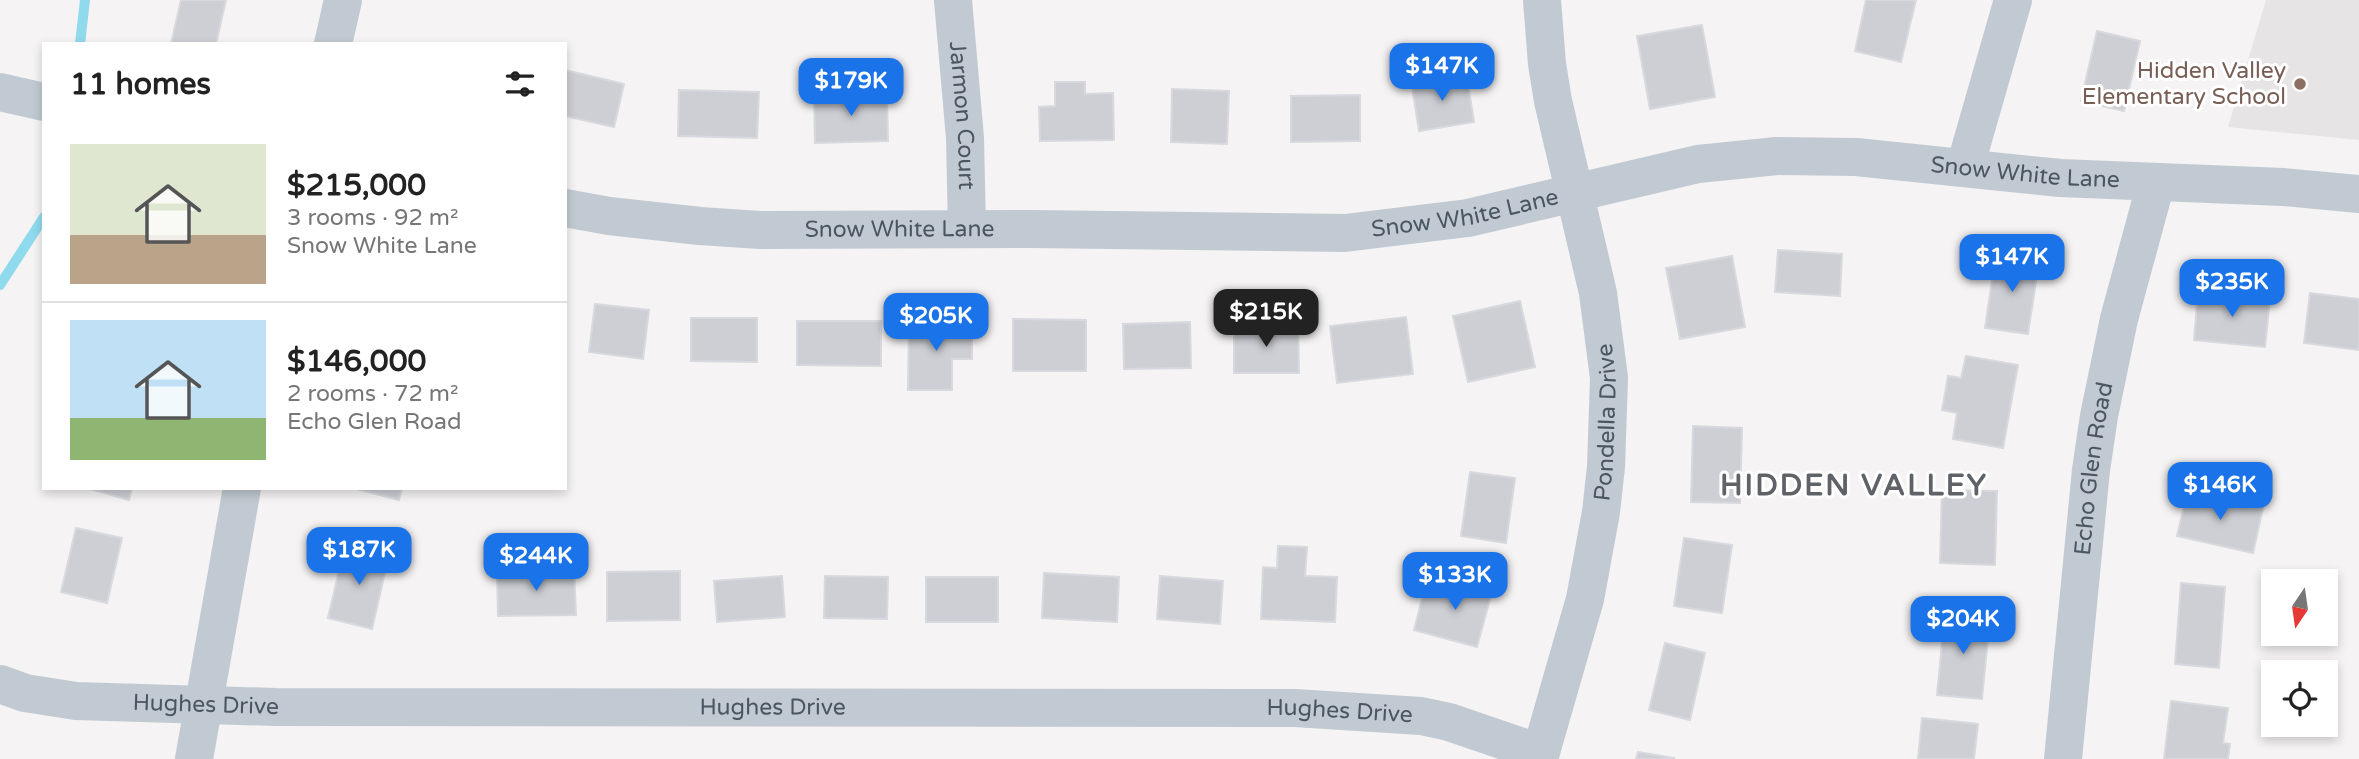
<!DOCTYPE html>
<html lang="en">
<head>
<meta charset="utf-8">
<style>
  :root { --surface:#fff; --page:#f2f2f2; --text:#222; --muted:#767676; --line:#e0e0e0; --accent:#1a73e8 }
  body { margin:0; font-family:"Varela Round",sans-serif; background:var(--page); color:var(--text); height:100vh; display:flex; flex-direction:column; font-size:26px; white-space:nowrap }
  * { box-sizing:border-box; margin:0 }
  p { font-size:23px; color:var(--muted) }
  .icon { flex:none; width:38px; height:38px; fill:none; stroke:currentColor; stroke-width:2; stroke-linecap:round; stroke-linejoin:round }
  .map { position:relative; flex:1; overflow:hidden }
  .drawer { position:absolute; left:42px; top:42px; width:525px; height:448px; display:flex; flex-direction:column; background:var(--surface); border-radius:0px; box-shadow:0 4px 10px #0003 }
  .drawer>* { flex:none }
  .needle { width:46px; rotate:193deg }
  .tools { position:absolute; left:2261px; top:569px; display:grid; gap:14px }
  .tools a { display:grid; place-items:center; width:77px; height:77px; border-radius:0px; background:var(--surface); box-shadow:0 4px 10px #0003; font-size:35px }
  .price { position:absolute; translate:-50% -60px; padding:0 16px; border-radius:14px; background:var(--accent); color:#fff; font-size:23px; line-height:46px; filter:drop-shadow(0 2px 4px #0008) }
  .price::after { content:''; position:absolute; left:50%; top:42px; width:21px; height:16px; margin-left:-10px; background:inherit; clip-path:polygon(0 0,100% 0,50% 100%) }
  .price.on { background:#222; color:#fff }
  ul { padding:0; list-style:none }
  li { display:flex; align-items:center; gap:21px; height:175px; padding:0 28px }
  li+li { border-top:2px solid var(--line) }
  li span { display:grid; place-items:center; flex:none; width:196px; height:140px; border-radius:0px; color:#555 }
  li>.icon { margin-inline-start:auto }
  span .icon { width:84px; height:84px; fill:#fffc; stroke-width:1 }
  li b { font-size:30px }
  h2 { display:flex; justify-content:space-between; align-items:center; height:84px; padding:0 28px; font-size:30px }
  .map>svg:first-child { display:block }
</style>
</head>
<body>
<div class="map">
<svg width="2359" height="759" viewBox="0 0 2359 759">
  <rect width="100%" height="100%" fill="#f5f3f3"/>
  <path fill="#e6e4e5" d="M2266 0H2359V140L2228 127Z"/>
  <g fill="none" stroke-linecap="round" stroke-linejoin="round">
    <g stroke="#90daee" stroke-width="10">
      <path d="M80 44 85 0"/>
      <path d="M0 285 44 217"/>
    </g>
  </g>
  <g fill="#cdcfd5" stroke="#d7d9de" stroke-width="2">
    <path d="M181 0H226L216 44H171Z"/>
    <path d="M1866 0H1916L1901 62 1855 51Z"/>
    <path d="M1702 25 1715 97 1650 109 1637 36Z"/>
    <path d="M2097 31 2140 41 2124 111 2081 101Z"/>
    <path d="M565 70 624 84 614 127 565 116Z"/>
    <path d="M1436 76 1437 82 1467 78 1474 122 1419 131 1411 80Z"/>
    <path d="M1055 82H1085V94L1113 93 1114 140 1040 141 1039 107 1055 106Z"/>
    <path d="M1172 89 1229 91 1227 144 1171 142Z"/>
    <path d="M679 90 759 92 757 138 678 136Z"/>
    <path d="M887 92 888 141 815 143 814 94Z"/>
    <path d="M1360 95V141L1291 142V96Z"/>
    <path d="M1778 250 1842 254 1840 296 1775 292Z"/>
    <path d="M1996 254 2039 261 2028 334 1985 328Z"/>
    <path d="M1732 256 1745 327 1680 339 1666 268Z"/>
    <path d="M2198 292 2270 299 2265 347 2194 340Z"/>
    <path d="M2310 293 2359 299V350L2304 343Z"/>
    <path d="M1520 301 1535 367 1468 382 1453 316Z"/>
    <path d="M595 304 649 310 643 359 589 352Z"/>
    <path d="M1406 317 1413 374 1337 383 1330 326Z"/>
    <path d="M691 318H757V362L691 361Z"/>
    <path d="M1013 319 1086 320V371H1013Z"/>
    <path d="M797 321H881V366L797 365Z"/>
    <path d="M909 322 972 323V359H952V390H908Z"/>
    <path d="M1190 322 1191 368 1124 369 1123 324Z"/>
    <path d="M1234 324H1298L1299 373H1234Z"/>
    <path d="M1966 356 2018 365 2003 448 1953 439 1957 413 1942 410 1948 376 1961 378Z"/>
    <path d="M1693 426 1742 428 1740 503 1691 502Z"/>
    <path d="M1470 472 1515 478 1506 543 1461 536Z"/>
    <path d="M87 488H132L129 500Z"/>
    <path d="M353 488H402L399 500Z"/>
    <path d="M1942 490 1997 491 1995 565 1940 563Z"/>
    <path d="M2188 490 2263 508 2253 553 2177 536Z"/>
    <path d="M76 528 122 538 107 603 61 592Z"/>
    <path d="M1684 538 1732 545 1722 613 1674 606Z"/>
    <path d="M345 545 389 555 372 629 328 618Z"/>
    <path d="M1278 546 1307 547 1305 576 1337 577 1335 622 1261 619 1263 567 1277 568Z"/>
    <path d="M574 569 576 615 498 616 497 571Z"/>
    <path d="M680 571V620L607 621V572Z"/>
    <path d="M1044 573 1119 577 1117 622 1042 618Z"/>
    <path d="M782 576 785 617 717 622 714 581Z"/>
    <path d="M825 576 888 577 887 619 824 618Z"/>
    <path d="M1160 576 1223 581 1220 624 1157 619Z"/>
    <rect x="926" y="577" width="72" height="45"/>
    <path d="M1454 578 1493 588 1477 647 1414 630 1425 587 1450 594Z"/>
    <path d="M2181 583 2225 587 2219 668 2175 664Z"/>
    <path d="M1945 612 1990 617 1982 699 1937 695Z"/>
    <path d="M1665 643 1705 653 1690 720 1649 710Z"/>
    <path d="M2171 701 2228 708 2223 743 2230 744 2228 759H2164Z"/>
    <path d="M1922 718 1978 724 1974 759H1918Z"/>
    <path d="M1638 752 1674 758V759H1636Z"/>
  </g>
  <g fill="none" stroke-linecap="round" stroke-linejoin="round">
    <g stroke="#c1cad2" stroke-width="38">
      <path id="s1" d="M953 0 965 138 967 229"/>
      <path d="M333 44 343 0"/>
      <path d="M0 92 44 102"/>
      <path d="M1965 167 2013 0"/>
      <path id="s2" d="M565 208 609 216 700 226 760 230 1032 229 1345 233 1468 218 1698 164 1777 156 1856 157 2060 178 2283 187 2359 194"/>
      <path id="s3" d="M0 684 25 693 76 701 276 707 1295 708 1421 716 1449 722 1540 753"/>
      <path d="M194 759 242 488"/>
      <path id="s4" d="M1539 759 1585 599 1601 512 1606 467 1609 378 1598 293 1553 101 1547 64 1542 0"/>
      <path id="s5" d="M2063 759 2091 470 2099 416 2119 319 2156 183"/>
    </g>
  </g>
  <circle fill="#8d6e63" stroke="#fff" stroke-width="2.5" cx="2300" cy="84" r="7"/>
  <g text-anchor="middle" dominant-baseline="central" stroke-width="6" stroke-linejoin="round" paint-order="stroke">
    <g font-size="23" fill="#785e54" stroke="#fff" text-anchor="end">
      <text x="2286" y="71">Hidden Valley<tspan x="2286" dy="26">Elementary School</tspan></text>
    </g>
    <g font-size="23" fill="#4a5661" stroke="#fff">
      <text stroke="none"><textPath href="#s1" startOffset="116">Jarmon Court</textPath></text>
      <text stroke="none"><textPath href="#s2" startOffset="1470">Snow White Lane</textPath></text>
      <text stroke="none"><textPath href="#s2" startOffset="903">Snow White Lane</textPath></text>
      <text stroke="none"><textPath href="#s2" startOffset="336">Snow White Lane</textPath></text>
      <text stroke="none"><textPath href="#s4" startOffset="345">Pondella Drive</textPath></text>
      <text stroke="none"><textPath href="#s5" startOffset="292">Echo Glen Road</textPath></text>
      <text stroke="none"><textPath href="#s3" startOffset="208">Hughes Drive</textPath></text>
      <text stroke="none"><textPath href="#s3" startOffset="775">Hughes Drive</textPath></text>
      <text stroke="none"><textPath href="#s3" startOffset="1342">Hughes Drive</textPath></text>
    </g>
    <g font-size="30" font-weight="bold" letter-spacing="2" fill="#5f6368" stroke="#fff">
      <text x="1854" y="485">HIDDEN VALLEY</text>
    </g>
  </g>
</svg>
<div class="tools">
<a><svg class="needle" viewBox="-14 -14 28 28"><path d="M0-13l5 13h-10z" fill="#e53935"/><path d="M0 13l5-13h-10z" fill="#767676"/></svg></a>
<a><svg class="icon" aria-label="locate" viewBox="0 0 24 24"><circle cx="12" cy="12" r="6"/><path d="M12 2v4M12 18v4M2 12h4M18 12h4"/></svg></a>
</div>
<b class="price" style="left:1442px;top:103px">$147K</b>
<b class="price" style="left:851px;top:118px">$179K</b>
<b class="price" style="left:2012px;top:294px">$147K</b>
<b class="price" style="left:2232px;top:319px">$235K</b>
<b class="price on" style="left:1266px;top:349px">$215K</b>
<b class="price" style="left:936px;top:353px">$205K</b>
<b class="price" style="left:2220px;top:522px">$146K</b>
<b class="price" style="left:359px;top:587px">$187K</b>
<b class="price" style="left:536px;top:593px">$244K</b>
<b class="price" style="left:1455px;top:612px">$133K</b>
<b class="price" style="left:1963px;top:656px">$204K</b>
<section class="drawer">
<h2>11 homes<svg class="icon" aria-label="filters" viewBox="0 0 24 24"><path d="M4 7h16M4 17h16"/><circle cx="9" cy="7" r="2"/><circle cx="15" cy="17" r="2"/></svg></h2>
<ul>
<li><span style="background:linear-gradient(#dfe7d0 65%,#b9a48a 0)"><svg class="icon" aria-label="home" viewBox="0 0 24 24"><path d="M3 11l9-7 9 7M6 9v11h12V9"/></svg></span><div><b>$215,000</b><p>3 rooms · 92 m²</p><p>Snow White Lane</p></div></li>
<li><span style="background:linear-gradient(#bfe0f5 70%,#8fb573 0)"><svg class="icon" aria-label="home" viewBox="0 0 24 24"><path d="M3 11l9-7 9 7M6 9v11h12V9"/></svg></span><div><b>$146,000</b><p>2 rooms · 72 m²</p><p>Echo Glen Road</p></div></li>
</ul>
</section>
</div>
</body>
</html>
